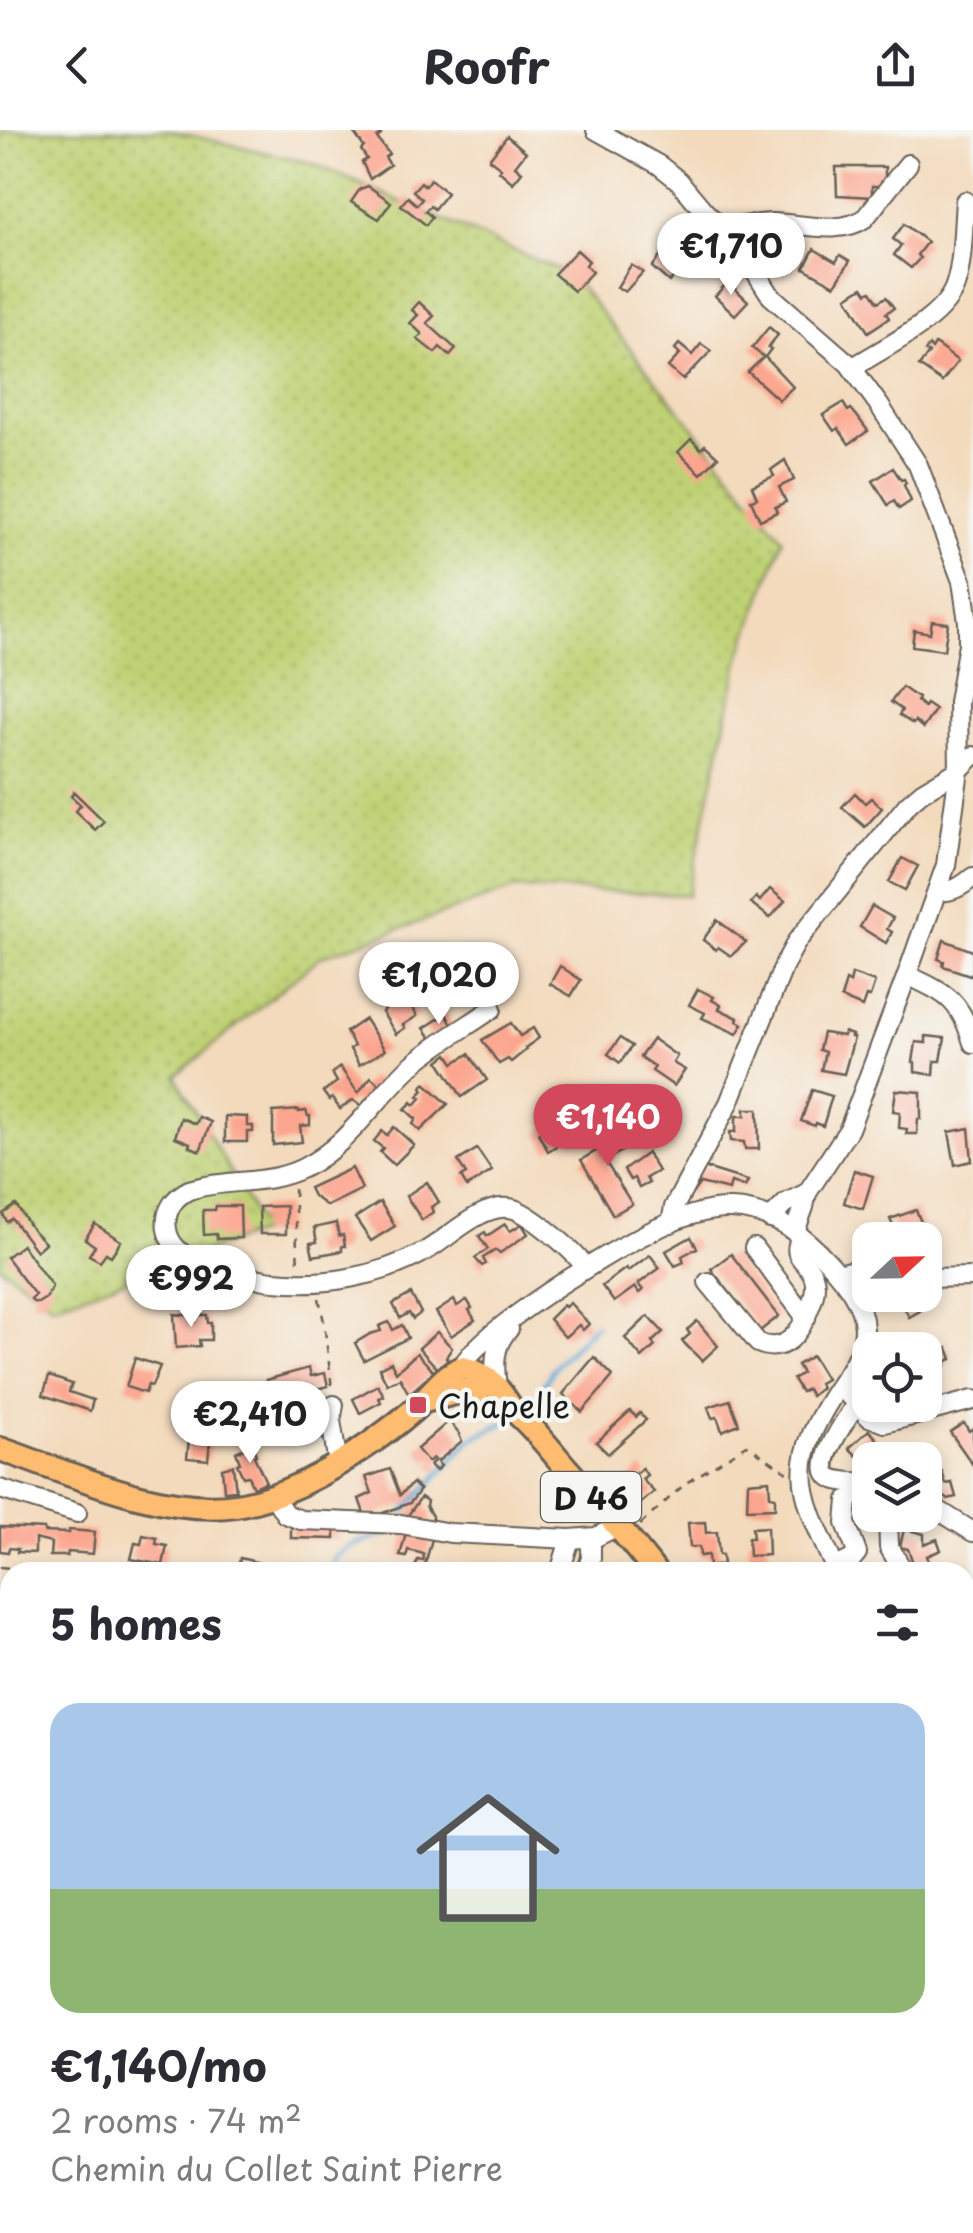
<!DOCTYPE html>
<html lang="en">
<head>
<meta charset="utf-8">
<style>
  :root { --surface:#fff; --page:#f2f2f3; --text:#2b2b33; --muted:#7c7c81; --line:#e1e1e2; --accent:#d1495b }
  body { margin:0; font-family:"Playpen Sans",sans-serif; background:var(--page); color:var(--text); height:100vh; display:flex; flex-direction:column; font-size:38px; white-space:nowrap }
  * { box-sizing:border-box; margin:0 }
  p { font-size:32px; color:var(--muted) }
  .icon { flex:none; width:55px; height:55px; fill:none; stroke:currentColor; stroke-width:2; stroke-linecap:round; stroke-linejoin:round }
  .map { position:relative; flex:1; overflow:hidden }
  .panel { position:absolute; left:0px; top:1432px; width:975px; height:672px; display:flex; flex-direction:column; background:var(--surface); border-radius:30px 30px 0 0; box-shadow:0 5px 15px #0003 }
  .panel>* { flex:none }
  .needle { width:65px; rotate:68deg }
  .buttons { position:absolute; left:852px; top:1092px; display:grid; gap:20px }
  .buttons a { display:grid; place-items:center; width:90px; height:90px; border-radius:20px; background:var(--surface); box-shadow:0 5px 15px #0003; font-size:50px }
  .price { position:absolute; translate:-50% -85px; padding:0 22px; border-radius:35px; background:#fff; color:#222; font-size:32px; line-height:65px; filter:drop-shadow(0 2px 5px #0008) }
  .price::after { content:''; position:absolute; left:50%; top:60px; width:30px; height:22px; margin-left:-15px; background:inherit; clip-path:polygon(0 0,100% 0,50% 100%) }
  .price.on { background:var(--accent); color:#fff }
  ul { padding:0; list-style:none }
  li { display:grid; align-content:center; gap:20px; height:530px; padding:0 50px }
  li+li { border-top:2px solid var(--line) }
  li span { display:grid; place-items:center; height:310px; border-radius:30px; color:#555 }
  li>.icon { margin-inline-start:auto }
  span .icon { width:180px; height:180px; fill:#fffc; stroke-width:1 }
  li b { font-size:42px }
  h2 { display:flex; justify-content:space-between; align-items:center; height:120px; padding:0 50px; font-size:42px }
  header { display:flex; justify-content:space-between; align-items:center; height:130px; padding:0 50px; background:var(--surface); font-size:45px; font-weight:700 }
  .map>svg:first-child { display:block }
</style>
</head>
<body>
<header><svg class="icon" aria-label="back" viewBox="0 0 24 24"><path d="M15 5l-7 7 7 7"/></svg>Roofr<svg class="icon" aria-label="share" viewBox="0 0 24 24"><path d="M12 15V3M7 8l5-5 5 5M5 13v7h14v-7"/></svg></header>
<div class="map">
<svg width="973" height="2103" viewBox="0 0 973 2103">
  <defs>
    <pattern id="grass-dots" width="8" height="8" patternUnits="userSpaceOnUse" patternTransform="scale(2.5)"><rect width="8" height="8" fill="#bfd174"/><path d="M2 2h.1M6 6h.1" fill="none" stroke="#a4b364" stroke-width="1.8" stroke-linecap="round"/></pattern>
  </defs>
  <rect width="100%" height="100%" fill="#f6f6f2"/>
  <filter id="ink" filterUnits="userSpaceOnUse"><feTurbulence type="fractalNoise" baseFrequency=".01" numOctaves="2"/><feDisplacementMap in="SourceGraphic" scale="20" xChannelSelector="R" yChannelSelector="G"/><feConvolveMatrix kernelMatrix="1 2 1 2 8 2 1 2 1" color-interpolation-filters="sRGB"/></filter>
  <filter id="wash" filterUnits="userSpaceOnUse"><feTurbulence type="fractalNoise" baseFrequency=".0048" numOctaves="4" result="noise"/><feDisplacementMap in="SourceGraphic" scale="40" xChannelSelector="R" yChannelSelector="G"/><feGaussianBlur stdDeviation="2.25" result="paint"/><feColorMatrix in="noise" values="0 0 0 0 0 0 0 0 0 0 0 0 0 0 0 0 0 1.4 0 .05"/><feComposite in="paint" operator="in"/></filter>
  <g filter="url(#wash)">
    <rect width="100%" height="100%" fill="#f3dabc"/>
    <path fill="url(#grass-dots)" stroke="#6e7648" stroke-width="2.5" d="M0 0H167L312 33 571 145 783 409 740 527 688 765 516 758 320 827 176 946 264 1101 53 1175 0 1136Z"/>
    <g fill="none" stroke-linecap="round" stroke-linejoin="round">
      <g stroke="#5fa7d6" stroke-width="5">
        <path d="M523 1280 538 1265 555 1236 595 1195"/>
        <path d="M404 1382 471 1309 510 1290"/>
        <path d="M330 1442 336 1426 351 1416 386 1404"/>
      </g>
    </g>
    <g id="blocks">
      <g fill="#fca58e">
        <path d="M358 0H378L381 5 377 8 389 24 385 27 390 35 370 49 362 32 367 29 361 20 364 17 354 3Z"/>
        <path d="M507 6 526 22 515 36 522 42 513 53 499 41 501 38 489 29Z"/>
        <path d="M836 37H885V56H872V67L837 65Z"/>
        <path d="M430 49 447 63 434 79 430 76 425 81 432 87 426 95 401 75 408 67 417 75 422 69 413 61 421 52 425 56Z"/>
        <path d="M368 56 391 72 379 89 351 72 360 59Z"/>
        <path d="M904 94 927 112 917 125 920 128 911 138 894 125 901 115 893 109Z"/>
        <path d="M675 108 690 120 683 129 688 133 682 142 679 140 669 152 652 137Z"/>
        <path d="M814 119 836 132 840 125 850 131 835 155 804 138Z"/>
        <path d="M577 120 589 131 585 135 592 142 574 161 554 144Z"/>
        <path d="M631 135 643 142 625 162 617 157Z"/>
        <path d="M728 152 748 171 735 185 715 166Z"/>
        <path d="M863 157 867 163 871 161 878 172 886 167 894 178 886 183 889 188 868 202 847 167Z"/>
        <path d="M419 172 434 186 427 193 456 219 450 226 440 217 435 223 417 209 422 204 410 193 418 185 412 180Z"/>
        <path d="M769 197 778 205 768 217 771 219 765 227 793 257 779 270 748 242 764 227 752 218Z"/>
        <path d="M679 214 692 225 701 214 711 221 683 250 668 237 680 224 675 219Z"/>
        <path d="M935 214 958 231 942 252 919 236 929 223 925 221 929 216 932 219Z"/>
        <path d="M843 273 848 281 851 279 857 286 868 301 849 314 838 298 834 301 823 285Z"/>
        <path d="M691 309 701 319 705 315 718 327 701 344 678 322Z"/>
        <path d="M785 330 794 350 779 357 786 372 775 377 777 382 760 390 751 370 757 368 752 356 774 346 771 340Z"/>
        <path d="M893 338 901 350 904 349 906 353 904 355 911 371 899 379 894 371 888 375 873 351Z"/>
        <path d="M932 491 948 493 944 520 912 516 914 500 930 503Z"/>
        <path d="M902 557 918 568 917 571 924 577 926 574 935 580 923 598 915 591 913 594 899 585 902 580 891 572Z"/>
        <path d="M74 662 104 691 95 700 75 681 81 675 71 666Z"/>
        <path d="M855 663 865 673 871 668 882 678 865 697 842 677Z"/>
        <path d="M902 728 918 736 905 760 889 752Z"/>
        <path d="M770 759 785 771 770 788 751 773 756 767 760 771Z"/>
        <path d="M872 776 893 788 887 799 892 802 886 813 860 797Z"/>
        <path d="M717 790 746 812 731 826 718 817 716 820 703 810Z"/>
        <path d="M944 810 973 821V842L970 845 943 836 944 831 938 829Z"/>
        <path d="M560 836 581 850 571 866 550 854Z"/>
        <path d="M456 843 467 858 461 862 463 866 443 880 427 857 435 853 437 855Z"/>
        <path d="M852 844 875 852 870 867 866 866 862 877 841 868 846 851 850 853Z"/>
        <path d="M698 859 714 867 712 870 721 875 719 879 738 888 737 891 743 894 737 904 702 888 705 883 689 875Z"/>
        <path d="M405 862 417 886 403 895 405 898 396 904 382 882 399 869 398 867Z"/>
        <path d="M446 884 453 896 432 909 424 898Z"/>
        <path d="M365 889 385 920 359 935 350 919 354 916 346 902Z"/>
        <path d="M511 893 520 906 533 898 539 908 525 918 526 920 511 932 508 929 499 934 482 910Z"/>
        <path d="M844 902 852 905 851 907 854 908 844 944 821 940 825 922 819 920 823 903 843 906Z"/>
        <path d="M926 906 945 908 941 931H935L934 945 915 942V933L913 932 916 912 926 913Z"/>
        <path d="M620 908 632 916 620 933 608 924Z"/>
        <path d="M653 909 677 926 673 933 685 940 674 956 652 941 655 937 640 927Z"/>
        <path d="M448 924 454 933 469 924 487 950 462 967 439 931Z"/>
        <path d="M340 937 358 963 371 947 381 956 363 977 353 970 340 979 332 968 329 970 323 962 337 952 332 943Z"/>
        <path d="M425 953 448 974 420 1001 413 994 416 989 405 979 412 972 415 975 421 968 418 966 424 960 422 957Z"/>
        <path d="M637 960 657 973 642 996 623 984Z"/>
        <path d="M812 960 832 966 823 996 816 993 815 996 801 991Z"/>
        <path d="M896 960 921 962V989H918L917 1004H906L907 999 899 998 900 982 893 981Z"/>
        <path d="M579 975 591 995 548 1021 538 1003Z"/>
        <path d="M745 979H758L759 1019H745L744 1012 731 1011 730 1002H736V986H745Z"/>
        <path d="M299 980V982L306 981 308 986H310V995L300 996 302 1012 273 1015V982Z"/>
        <path d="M225 986 247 987V996H253V1002H247V1012H225Z"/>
        <path d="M199 987 211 992 200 1021 189 1016 190 1013 175 1007 181 988 196 994Z"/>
        <path d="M613 993 632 1015 605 1031 632 1074 613 1085 581 1030 606 1015 598 1001Z"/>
        <path d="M394 997 414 1015 394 1035 380 1022 383 1018 374 1011 382 1001 387 1005Z"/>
        <path d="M969 998 972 1031 955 1035 949 1002Z"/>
        <path d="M477 1019 492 1041 467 1057 461 1047 466 1044 458 1031Z"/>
        <path d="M647 1023 658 1041 646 1048 649 1053 639 1058 634 1048 630 1050 624 1040Z"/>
        <path d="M703 1037 748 1051 745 1057 731 1052 729 1060 700 1053 692 1064 686 1061Z"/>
        <path d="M352 1038 362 1059 327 1076 313 1066 309 1058Z"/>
        <path d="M854 1040 873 1046 863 1079 844 1073Z"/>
        <path d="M427 1052 439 1072 431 1077 433 1082 422 1090 406 1066Z"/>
        <path d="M380 1072 395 1096 371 1111 355 1088Z"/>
        <path d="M16 1075 31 1098 45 1113 36 1121 12 1089 7 1092 3 1084Z"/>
        <path d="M216 1076H240L241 1108 217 1109 216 1104 204 1105 203 1080H215Z"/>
        <path d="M286 1076V1104H260L259 1077Z"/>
        <path d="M916 1080 923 1097 917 1100 918 1103 908 1107 907 1103 898 1107 890 1089Z"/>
        <path d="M336 1093 339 1106 343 1105 345 1116H342V1121L313 1126 310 1113 317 1112 314 1098Z"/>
        <path d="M95 1094 121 1111 111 1126 106 1123 100 1131 89 1125 95 1116 85 1109Z"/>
        <path d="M505 1094 510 1101 522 1094 528 1104 500 1123 496 1120 483 1128 486 1134 482 1136 475 1128 488 1119 479 1106 485 1102 487 1106Z"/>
        <path d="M691 1107 697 1118 682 1126 684 1132 675 1136 666 1121Z"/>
        <path d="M22 1115 52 1156 46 1168 38 1173 33 1172 31 1169 35 1165 6 1127Z"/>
        <path d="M731 1124 779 1186 760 1201 711 1139Z"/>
        <path d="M650 1125 660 1138 638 1154 643 1160 639 1163 635 1157 614 1172 602 1156 626 1138 628 1141Z"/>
        <path d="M411 1164 421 1183 413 1189 409 1183 400 1188 393 1174Z"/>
        <path d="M892 1165H912L920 1181 909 1187 900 1169 895 1171Z"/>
        <path d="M454 1170 457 1176 467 1170 472 1178 469 1180 475 1190 451 1206 436 1182Z"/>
        <path d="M570 1173 589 1194 583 1200 579 1195 565 1207 549 1189 563 1175 565 1177Z"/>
        <path d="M174 1184 192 1186 193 1192H195L194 1185H207L208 1193H211V1210H199L200 1216 176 1218Z"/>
        <path d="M648 1186 663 1202 652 1212 655 1216 642 1228 625 1208Z"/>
        <path d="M697 1191 718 1216 702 1231 682 1211 690 1204 687 1200Z"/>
        <path d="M389 1192 393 1200 402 1195 408 1208 364 1230 355 1213 370 1204 381 1201 379 1196Z"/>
        <path d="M437 1202 452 1218 446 1227 448 1229 437 1238 419 1218Z"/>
        <path d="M938 1215 940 1221 948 1218 952 1229 945 1232 946 1235 925 1242V1219Z"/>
        <path d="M417 1223 434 1242 409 1264 400 1248 387 1254 379 1238 391 1232 396 1242Z"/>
        <path d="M812 1226 826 1249 819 1253 821 1258 811 1266 807 1259 801 1262 793 1249 802 1243 797 1235Z"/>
        <path d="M594 1227 613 1246 582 1282 563 1264Z"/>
        <path d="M135 1228 160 1236 152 1256 148 1255 145 1263 126 1257Z"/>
        <path d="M309 1238 311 1246 325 1243 328 1256 299 1264 298 1261 282 1265 280 1259 269 1262 266 1250Z"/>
        <path d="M49 1246 72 1254 69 1262 93 1270 90 1281 43 1265Z"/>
        <path d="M378 1255 384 1266 379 1268 381 1272 360 1283 353 1269Z"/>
        <path d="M226 1257 229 1277 219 1279 220 1288 195 1293 188 1263Z"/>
        <path d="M730 1270 739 1294 722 1301 717 1287 712 1288 708 1277Z"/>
        <path d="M279 1277H290L292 1292 259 1296 257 1280Z"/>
        <path d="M630 1281 636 1287 640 1283 646 1290 608 1324 596 1312Z"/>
        <path d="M326 1289 329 1308 287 1311 284 1296Z"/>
        <path d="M449 1291 460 1304 459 1305 462 1311 437 1332 441 1336 436 1341 430 1335 435 1330 433 1328 428 1332 417 1319Z"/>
        <path d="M964 1293 969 1301 973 1298V1335L950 1302Z"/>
        <path d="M869 1300 877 1309 875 1311 886 1323V1330L867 1328 865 1330 859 1324 857 1326 849 1318Z"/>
        <path d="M189 1309 210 1311 208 1330 187 1328Z"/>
        <path d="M252 1315 256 1325 254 1326 266 1352 253 1357 248 1346 243 1347 237 1334 240 1333 236 1322Z"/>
        <path d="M233 1335 236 1360 224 1361 222 1338Z"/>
        <path d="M930 1336 942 1342 946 1354 952 1353 956 1367 948 1369 925 1357V1337Z"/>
        <path d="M642 1338 647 1345 642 1349 654 1362 640 1374 632 1364 629 1367 621 1357Z"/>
        <path d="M390 1339 400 1365 413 1353 420 1360 410 1373 372 1387 364 1383 359 1369 372 1363 366 1347Z"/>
        <path d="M769 1350 770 1366 775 1367V1378L747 1379 748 1352Z"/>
        <path d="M421 1367 427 1371 426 1376 432 1386V1392L404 1391Z"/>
        <path d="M705 1392 706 1403 717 1402 719 1425H722L723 1435 709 1437 708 1425 700 1426 699 1417H690L688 1393Z"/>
        <path d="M0 1397 44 1399V1402L69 1403V1400L95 1402 93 1424 68 1422 67 1426H50L51 1413 35 1409V1423L17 1422 18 1419 9 1418 8 1422 0 1421Z"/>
        <path d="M291 1397H335V1409L291 1408Z"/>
        <path d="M767 1397 768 1425 749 1426 748 1408H753L752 1398Z"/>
        <path d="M904 1399 924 1404V1414L937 1409 941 1420 927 1426 931 1437 937 1435 938 1442H907L913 1439 909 1432 912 1430 908 1419 900 1417Z"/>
        <path d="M406 1403 432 1409 423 1442H413L418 1430 423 1431 424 1424 408 1420 406 1427 400 1426Z"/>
        <path d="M143 1405 157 1408 156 1414 167 1416 163 1435 131 1429 135 1413 141 1414Z"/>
        <path d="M240 1428 273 1436 272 1442H237Z"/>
        <path d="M629 2095H659L658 2100 664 2103H626Z"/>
      </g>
    </g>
  </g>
  <g filter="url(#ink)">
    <use href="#blocks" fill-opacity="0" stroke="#675e54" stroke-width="2.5"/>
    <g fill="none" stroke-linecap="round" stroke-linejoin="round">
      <g stroke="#675e54" stroke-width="22">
        <g id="minor">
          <path d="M596 0 659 35 679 51 704 81 738 114 771 166 849 234 879 275 918 335 962 451 968 492V514L958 572 959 640 922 662 908 674 797 811 785 833 729 973 674 1077 671 1093"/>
          <path d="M723 99C739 96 755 94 771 93 800 93 840 106 865 88L908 34"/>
          <path d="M852 238C882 218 943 191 955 156 963 134 963 95 965 71"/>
          <path d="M938 761C952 763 962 756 973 747"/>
          <path d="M907 845 946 735 959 640 973 626"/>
          <path d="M492 879C465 898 434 915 410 937 373 971 349 1015 303 1038 267 1056 226 1048 189 1060 160 1074 159 1109 186 1126 199 1135 214 1138 229 1141 244 1145 259 1150 274 1151 323 1156 378 1147 422 1123 446 1111 480 1074 509 1078 528 1080 575 1122 586 1138"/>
          <path d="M807 1063 849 999 907 845C947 864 960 869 973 913"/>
          <path d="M770 1089 786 1073 807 1063 804 1077 795 1102"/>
          <path d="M754 1118 806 1188"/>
          <path d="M839 1144 854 1140 870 1145"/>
          <path d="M925 1148 973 1147"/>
          <path d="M708 1152 758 1213C785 1225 801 1202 809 1179 813 1170 817 1158 814 1148 809 1129 789 1130 801 1107"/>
          <path d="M462 1238C469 1213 560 1154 585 1139 623 1115 686 1077 731 1079 770 1080 804 1105 829 1133 845 1151 863 1172 864 1198 864 1218 852 1237 841 1253 785 1336 798 1357 837 1442"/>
          <path d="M497 1256C494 1235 493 1215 509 1199"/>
          <path d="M840 1256 869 1287 885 1293 973 1270"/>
          <path d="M856 1274C848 1287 813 1334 830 1347 839 1353 859 1352 870 1353"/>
          <path d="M334 1275 331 1291 338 1334"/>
          <path d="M0 1359 77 1383"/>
          <path d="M273 1365 285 1384 301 1390 401 1394 450 1403 570 1409 596 1407 618 1396"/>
          <path d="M925 1372 973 1402"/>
          <path d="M888 1385 889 1417 904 1442"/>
          <path d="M835 1438 852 1429 857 1423 846 1393 848 1370 856 1365 870 1366"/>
          <path d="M560 1442 570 1409"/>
          <path d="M586 1442 591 1428V1409"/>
          <path d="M965 1572 973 1576"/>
          <path d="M965 1652 973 1653"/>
          <path d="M0 1729 10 1733"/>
          <path d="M0 1822 10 1816"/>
          <path d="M0 1924 10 1927"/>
          <path d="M0 2001 10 2004"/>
          <path d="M580 2095 593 2103"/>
          <path d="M497 2103 500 2095"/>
        </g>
      </g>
      <g stroke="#675e54" stroke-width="28">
        <g id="major">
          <path d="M500 1270C526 1287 547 1316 567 1339 597 1373 628 1406 655 1442"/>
          <path d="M425 1271 462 1261H479"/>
          <path d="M0 1319C70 1343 161 1386 236 1375 283 1368 330 1341 368 1315 386 1302 406 1288 422 1272 435 1259 444 1245 462 1238 486 1242 497 1256 510 1276"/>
          <path d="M965 1981 973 1983"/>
        </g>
      </g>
      <g stroke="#675e54" stroke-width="2.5" stroke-dasharray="8 8" stroke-linecap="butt">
        <path d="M294 1059 298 1136"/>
        <path d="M319 1168 324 1192 332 1259"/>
        <path d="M640 1395 686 1353 747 1315 787 1342"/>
        <path d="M0 1437 50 1442"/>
        <path d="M668 2103 670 2095"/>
      </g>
      <use href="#minor" stroke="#fff" stroke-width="18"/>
      <use href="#major" stroke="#fdbc70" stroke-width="22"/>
    </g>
  </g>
  <rect fill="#d1495b" stroke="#f6f6f2" stroke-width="4" x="408" y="1265" width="20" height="20" rx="5"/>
  <g text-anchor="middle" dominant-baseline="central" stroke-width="9" stroke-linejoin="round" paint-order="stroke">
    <rect fill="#f6f6f2" stroke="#5d5d5c" stroke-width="2.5" x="541" y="1342" width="100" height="50" rx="8"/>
    <g font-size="30" font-weight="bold" fill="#1c1c1c">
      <text x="591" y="1367">D 46</text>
    </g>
    <g font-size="32" fill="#1c1c1c" stroke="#f6f6f2" text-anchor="start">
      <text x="438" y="1275">Chapelle</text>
    </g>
  </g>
</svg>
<div class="buttons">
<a><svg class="needle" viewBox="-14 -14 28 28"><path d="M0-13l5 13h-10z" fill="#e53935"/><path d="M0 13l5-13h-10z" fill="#7c7c81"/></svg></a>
<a><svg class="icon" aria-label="locate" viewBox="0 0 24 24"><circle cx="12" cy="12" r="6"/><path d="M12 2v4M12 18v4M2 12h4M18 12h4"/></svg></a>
<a><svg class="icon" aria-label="layers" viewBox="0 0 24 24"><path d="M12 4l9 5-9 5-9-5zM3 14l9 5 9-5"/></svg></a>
</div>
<b class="price" style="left:731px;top:168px">€1,710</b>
<b class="price" style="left:439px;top:897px">€1,020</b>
<b class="price on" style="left:608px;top:1039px">€1,140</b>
<b class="price" style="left:191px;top:1200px">€992</b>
<b class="price" style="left:250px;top:1336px">€2,410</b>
<section class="panel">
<h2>5 homes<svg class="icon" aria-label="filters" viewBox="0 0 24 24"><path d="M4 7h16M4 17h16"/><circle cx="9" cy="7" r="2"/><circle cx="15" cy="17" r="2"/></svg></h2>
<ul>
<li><span style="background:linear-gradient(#a9c7e8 60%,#8fb573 0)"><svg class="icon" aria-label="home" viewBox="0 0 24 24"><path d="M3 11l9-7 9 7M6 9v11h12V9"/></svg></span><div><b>€1,140/mo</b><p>2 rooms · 74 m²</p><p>Chemin du Collet Saint Pierre</p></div></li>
</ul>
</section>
</div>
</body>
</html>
